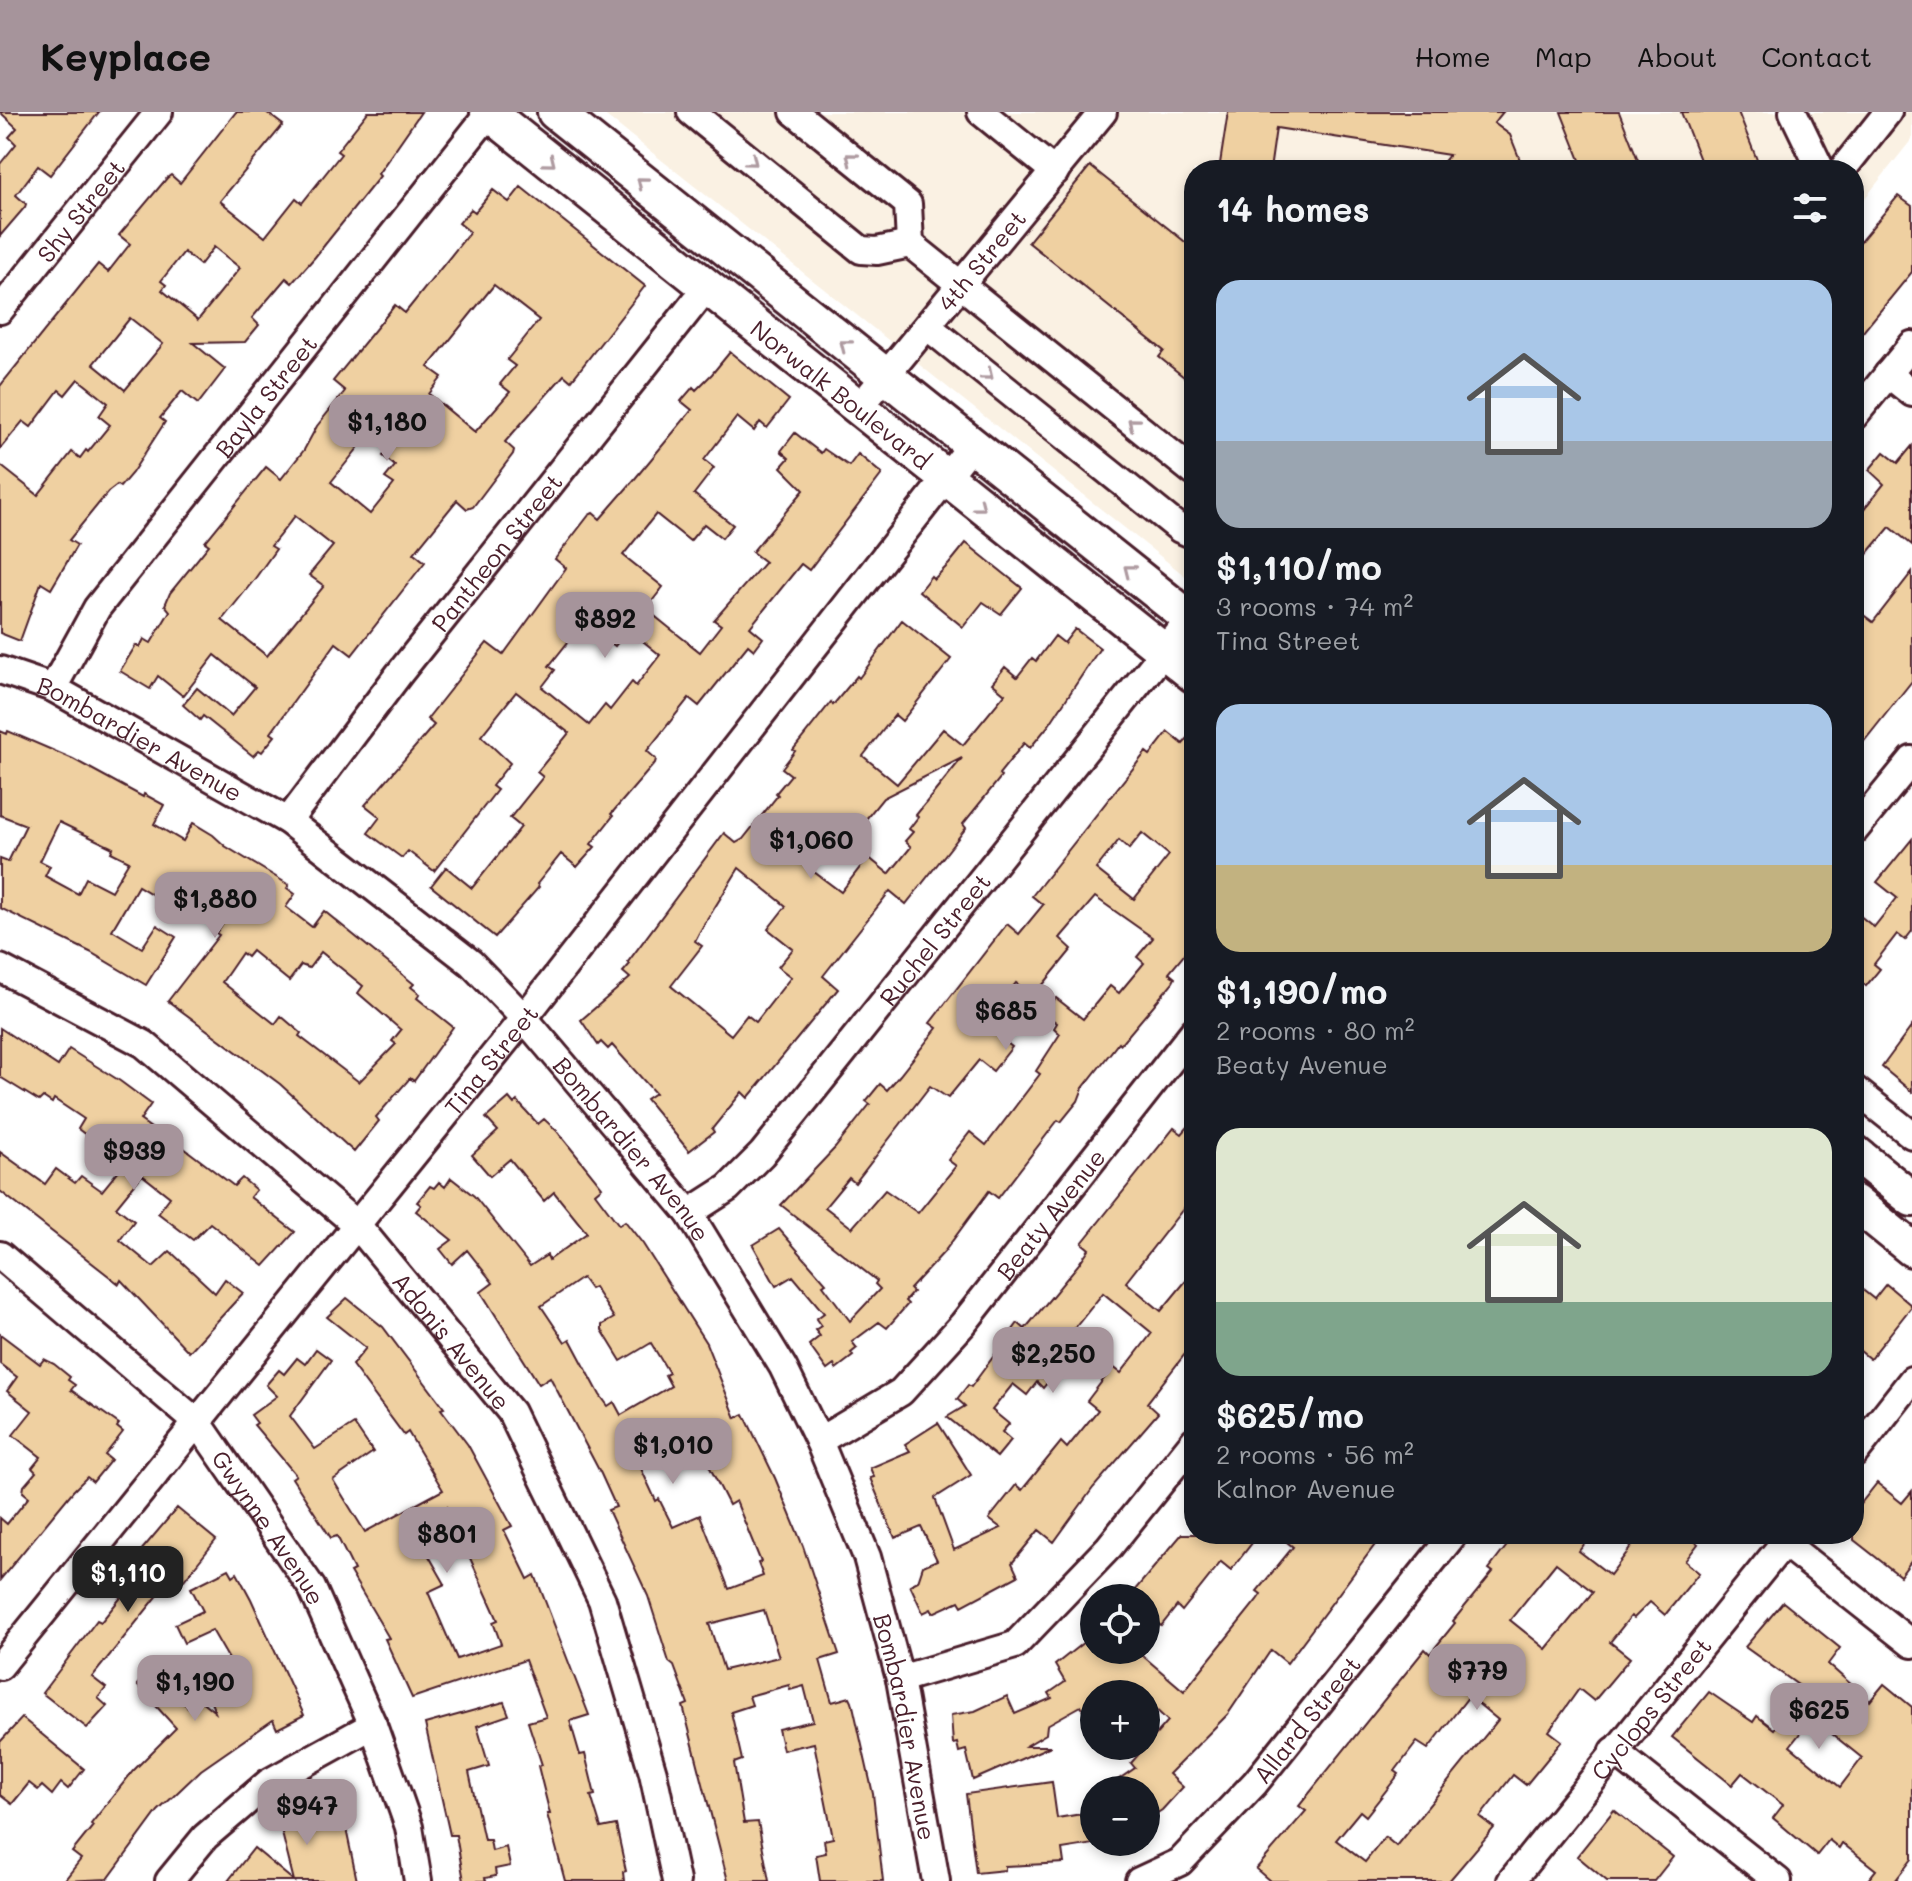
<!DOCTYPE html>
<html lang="en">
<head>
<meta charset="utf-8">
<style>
  :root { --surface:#171b24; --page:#242831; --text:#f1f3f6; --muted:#9ea1a6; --accent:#a6949b }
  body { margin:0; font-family:Mali,sans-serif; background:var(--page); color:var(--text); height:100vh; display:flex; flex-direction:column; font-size:30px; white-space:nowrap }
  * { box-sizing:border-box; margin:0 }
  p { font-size:26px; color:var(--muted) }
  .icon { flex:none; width:44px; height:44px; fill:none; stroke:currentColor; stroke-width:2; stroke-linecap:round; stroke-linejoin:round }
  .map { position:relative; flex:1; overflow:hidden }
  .side { position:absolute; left:1184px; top:48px; width:680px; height:1384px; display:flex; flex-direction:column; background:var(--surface); border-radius:32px; box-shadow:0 4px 12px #0003 }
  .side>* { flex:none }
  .fabs { position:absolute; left:1080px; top:1472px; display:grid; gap:16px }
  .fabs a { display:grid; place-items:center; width:80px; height:80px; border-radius:50%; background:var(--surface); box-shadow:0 4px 12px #0003; font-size:40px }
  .price { position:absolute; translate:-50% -68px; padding:0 18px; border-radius:16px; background:var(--accent); color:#111; font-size:26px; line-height:52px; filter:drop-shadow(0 2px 4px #0008) }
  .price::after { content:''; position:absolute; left:50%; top:48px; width:24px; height:18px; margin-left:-12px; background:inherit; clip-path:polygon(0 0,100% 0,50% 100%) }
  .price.current { background:#222; color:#fff }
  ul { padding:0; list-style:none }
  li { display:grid; align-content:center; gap:16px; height:424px; padding:0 32px }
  li span { display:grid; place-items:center; height:248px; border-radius:24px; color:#555 }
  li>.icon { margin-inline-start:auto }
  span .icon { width:144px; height:144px; fill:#fffc; stroke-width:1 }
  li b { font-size:34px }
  h2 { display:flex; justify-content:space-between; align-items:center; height:96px; padding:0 32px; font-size:34px }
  header { display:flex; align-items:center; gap:48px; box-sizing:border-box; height:112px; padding:0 40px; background:var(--accent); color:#111 }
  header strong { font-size:38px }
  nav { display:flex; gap:44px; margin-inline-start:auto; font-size:28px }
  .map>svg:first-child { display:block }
</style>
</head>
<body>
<header>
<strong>Keyplace</strong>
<nav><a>Home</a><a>Map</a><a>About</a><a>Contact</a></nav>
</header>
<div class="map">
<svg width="1912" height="1769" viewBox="0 0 1912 1769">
  <rect width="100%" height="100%" fill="#fff"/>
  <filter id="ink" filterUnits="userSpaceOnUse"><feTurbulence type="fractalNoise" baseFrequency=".0125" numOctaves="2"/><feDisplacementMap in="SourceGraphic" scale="16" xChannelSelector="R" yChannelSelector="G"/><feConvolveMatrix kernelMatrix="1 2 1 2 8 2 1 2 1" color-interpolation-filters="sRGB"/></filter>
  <g filter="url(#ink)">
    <path fill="#faf1e3" d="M601 0H1912V27L1854 100V58H1194V471Z"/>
    <g fill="#efd0a1" stroke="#4a1f2b" stroke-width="2" fill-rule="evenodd">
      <path d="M0 0H99L50 63 38 54 16 83 26 92 25 95 0 124V52L16 32 9 25 17 16Z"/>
      <path d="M236 0H266L283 13 220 89 265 125 296 86 302 91 341 42 337 39 368 0H421L378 62 380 64 315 145 292 171 286 166 252 206 259 213 245 230 193 231 225 257 198 292 182 279 160 306 165 310 132 361 120 375 117 373 108 380 69 428 77 433 51 477 41 471 20 529 0 521V353L38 383 72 340 80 346 86 338 88 340 110 313 99 304 108 291 78 267 65 283 59 278 31 315 23 309 0 337V274L98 152 108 160 130 132 119 123 167 66 171 63 180 71ZM214 135 240 156 198 208 162 178 166 173 161 169 184 140 200 153ZM130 206 163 232 125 278 93 252Z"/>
      <path d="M1228 0H1503L1494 11 1510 23 1524 58H1437L1449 43 1276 16 1270 58H1219Z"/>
      <path d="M1561 0H1619L1642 58H1584Z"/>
      <path d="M1681 0H1738L1761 58H1704Z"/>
      <path d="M1090 54 1194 137V273L1159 245 1164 239 1028 130Z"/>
      <path d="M521 75 645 174 571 269 564 263 505 330 514 338 513 342 473 395 467 397 457 388 414 441 425 450 352 543 336 531 271 621 275 624 262 640 259 638 253 644 203 604 200 608 183 593 197 576 231 604 255 575 215 543 183 584 158 564 150 577 120 559 136 533 140 535 144 527 151 531 170 499 165 493 170 481 209 433 205 430 266 355 281 367 304 338 317 314 345 279 333 269 395 193 405 201 470 120 459 111 471 97 475 100 493 78 509 90ZM494 173 539 208 507 248 515 254 500 272 510 280 475 320 429 282 442 265 428 255ZM369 301 399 325 383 344 395 354 385 366 394 372 370 402 331 370 358 336 347 327ZM295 404 333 434 309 463 324 474 267 544 222 508 254 468 276 437 271 434Z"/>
      <path d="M1898 84 1912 94V160L1854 231V137Z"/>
      <path d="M730 240 789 288 767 316 760 310 754 319 737 305 704 348 714 356 694 382 733 413 722 426 704 412 690 429 656 402 623 443 663 475 646 497 672 518 700 540 721 513 714 508 765 450 752 440 804 378 781 355 789 346 781 339 795 321 821 341 824 337 849 354 858 342 882 362 809 458 801 452 750 515 763 526 754 538 748 533 699 594 689 586 647 639 656 647 655 651 611 702 613 704 591 732 595 735 577 755 561 742 537 772 539 775 495 825 431 774 446 755 472 776 521 715 510 706 543 665 537 660 569 621 516 580 481 624 510 651 492 674 497 678 434 759 408 739 402 746 368 721 380 705 365 693 434 613 427 607 487 531 503 543 566 456 555 447 589 403 593 401 600 407 633 369 692 298 681 289 693 275 696 278 712 262ZM584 510 615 534 628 517 660 543 636 574 632 570 610 598 605 593 589 613 542 575 555 558 549 554Z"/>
      <path d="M1912 334V433L1890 415 1854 458V409L1884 372 1869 358 1884 340 1898 351Z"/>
      <path d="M966 431 1022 476 1001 502 983 490 963 515 919 479 931 464 934 467 949 452Z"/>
      <path d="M1912 460V569L1854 642V496L1873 510Z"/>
      <path d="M902 508 951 547 902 609 895 603 863 644 897 672 943 617 963 633 1005 582 992 571 1005 555 1017 565 1032 546 1036 549 1055 524 1064 531 1075 517 1100 536 1049 613 1030 636 1024 631 999 662 1001 665 963 712 966 716 906 792 890 779 823 864 838 877 801 922 748 986 742 980 712 1017 714 1020 689 1039 646 987 655 981 612 933 608 937 601 930 598 933 581 908 630 866 623 860 630 852 628 850 724 721 736 731 743 727 778 683 776 681 791 663 782 656 795 639 793 638 831 590 833 593 857 564 859 566ZM962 646 916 703 918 705 909 717 913 720 905 729 911 735 889 762 868 745 841 780 798 748 831 706 853 723 883 686ZM739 756 786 794 768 817 793 837 778 855 791 865 756 910 747 903 731 923 671 874 702 834 695 829 699 821Z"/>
      <path d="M0 619 7 622 8 619 73 647 143 685 144 682 164 693 154 712 183 729 193 711 213 723 225 734 289 773 287 776 295 782 286 795 312 815 324 799 414 872 411 875 420 882 417 886 453 915 414 969 410 966 376 1005 379 1009 354 1040 280 972 168 889 219 823 216 821 234 797 184 765 168 792 138 774 112 818 142 836 157 813 176 825 146 873 90 840 0 796V747L8 750 26 713 0 703ZM59 710 113 736 111 740 129 749 111 779 86 766 78 782 45 764 50 754 40 749ZM252 839 289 869 301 853 309 856 321 840 363 874 358 881 401 918 392 929 396 932 359 970 299 924 301 921 281 904 275 912 222 870 242 841 247 845Z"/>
      <path d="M1194 619V831L1169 861 1175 866 1173 870 1121 932 1119 930 1083 976 1078 989 1061 1010 1058 1008 998 1086 989 1079 944 1140 910 1177 913 1180 905 1189 908 1192 887 1216 879 1210 852 1230 857 1236 851 1241 853 1244 836 1257 834 1253 827 1258 809 1233 820 1224 815 1218 821 1214 816 1207 824 1201 793 1164 776 1174 753 1133 779 1117 826 1171 823 1173 850 1209 880 1177 875 1172 877 1169 781 1093 835 1036 870 992 866 989 880 972 887 978 900 963 937 916 930 911 1007 812 1019 822 1043 793 1032 784 1146 640 1150 643 1168 620 1183 632ZM1142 721 1169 743 1134 787 1096 757 1119 728 1129 737ZM1095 785 1153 826 1137 845 1144 851 1119 881 1110 874 1083 907 1056 886 1044 901 1057 911 1054 916 1060 922 1036 959 1040 962 986 1033 970 1020 948 1048 956 1054 918 1101 885 1078 852 1116 825 1095 849 1066 855 1071 930 974 948 986 979 948 993 959 1012 935 986 915 992 907 989 905 1016 871 1033 885 1072 837 1060 826Z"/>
      <path d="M1912 727V819L1905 828 1897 822 1874 852 1880 857 1866 874 1860 869 1854 876V799L1874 815 1897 786 1877 770Z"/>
      <path d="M1912 914V980L1882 955Z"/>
      <path d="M0 916 58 954 69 937 120 969 151 992 140 1008 169 1029 172 1027 234 1074 242 1066 256 1078 250 1085 295 1120 264 1154 210 1111 193 1128 158 1101 170 1085 142 1063 116 1095 134 1109 120 1128 153 1155 170 1139 215 1181 225 1167 243 1181 189 1240 121 1168 119 1172 0 1079V1040L45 1072 56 1057 75 1071 81 1064 102 1079 124 1052 78 1017 84 1007 54 987 52 991 43 985 39 989 0 965Z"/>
      <path d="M509 986 514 992 517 989 538 1012 544 1007 557 1019 602 1075 595 1081 619 1113 625 1109 643 1132 706 1231 736 1306 744 1302 775 1366 803 1434 839 1542 820 1548 832 1590 850 1585 852 1589 873 1682 883 1769H820L816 1743 826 1741 824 1728 833 1726 814 1631 783 1638 778 1617 813 1609 804 1574 790 1578 789 1573 749 1584 752 1593 731 1600 742 1648 734 1651 744 1711 758 1710 769 1769H728L683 1594 688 1592 674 1554 669 1550 648 1484 608 1398 616 1395 601 1362 550 1265 539 1272 481 1180 493 1171 467 1138 452 1152 440 1137 452 1128 416 1099 421 1093 417 1090 430 1074 434 1076 439 1070 445 1075 451 1066 474 1084 530 1154 547 1143 549 1148 587 1121 554 1080 544 1089 510 1047 490 1064 472 1043 498 1019 486 1006ZM582 1166 590 1177 594 1175 614 1206 602 1213V1218L621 1249 651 1231 669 1261 665 1263 671 1274 621 1303 614 1290 608 1294 600 1283 570 1227 565 1230 541 1194ZM663 1318 673 1336 677 1335 681 1341 698 1332 729 1393 736 1389 761 1450 758 1451 763 1464 729 1477 700 1403 673 1415 659 1387 656 1389 632 1337ZM764 1498 779 1545 724 1558 709 1512Z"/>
      <path d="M1194 1008V1083L1126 1170 1161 1199 1194 1159V1250L1185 1242 1147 1291 1158 1301 1093 1376 1054 1430 1039 1418 1012 1451 1018 1464 962 1494 959 1489 933 1501 931 1497 923 1501 910 1473 918 1469 923 1454 937 1448 921 1415 895 1426 870 1366 874 1365 870 1356 910 1339 905 1332 938 1311 971 1363 935 1386 954 1438 1001 1416 989 1407 1016 1373 1022 1378 1061 1330 1067 1336 1098 1298 1087 1289 1113 1255 1121 1261 1152 1221 1103 1181 1071 1221 1088 1234 1077 1247 1070 1242 1043 1276 1037 1270 1027 1283 1013 1272 992 1298 1009 1312 1002 1320 1011 1328 997 1345 947 1305 965 1294 957 1287 968 1273 971 1275 1018 1211 1025 1217 1078 1153 1089 1137 1082 1131 1174 1016 1182 1022Z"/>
      <path d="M1854 1171 1874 1187 1886 1172 1912 1194 1870 1247 1854 1234Z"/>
      <path d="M347 1186 383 1215 444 1296 441 1297 468 1333 512 1414 504 1418 528 1467 535 1463 589 1603 570 1609 580 1643 585 1642 595 1683 591 1684 601 1716 616 1713 626 1759 623 1760 624 1769H565L547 1702H550L538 1654 542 1653 528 1610 546 1605 525 1548 412 1586 385 1527 389 1526 350 1460 354 1458 337 1424 331 1426 292 1366 296 1363 254 1313 257 1311 251 1303 277 1284 266 1273 279 1258 284 1262 297 1246 305 1252 316 1237 331 1248 290 1304 315 1337 354 1312 373 1340 333 1368 365 1420 443 1378 408 1320 404 1323 352 1253 366 1236 327 1205ZM447 1395 498 1508 493 1510 501 1532 457 1547 428 1480 445 1472 413 1416Z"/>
      <path d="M0 1222 40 1252 44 1247 54 1252 70 1265 68 1268 75 1273 71 1278 119 1312 117 1315 123 1320 105 1343 111 1348 93 1370 87 1365 73 1379 0 1468V1406L7 1412 29 1385 23 1380 24 1374 36 1360 32 1356 41 1345 13 1323 32 1299 7 1279 17 1265 0 1252Z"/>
      <path d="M1877 1371 1902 1391 1912 1379V1448L1900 1464 1854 1428V1400Z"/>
      <path d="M177 1396 216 1428 184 1468 159 1482 92 1565 106 1576 98 1586 107 1594 87 1616 42 1581 97 1508 101 1510 123 1483 120 1481 147 1446 140 1440Z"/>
      <path d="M1182 1422H1259L1231 1458 1221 1450 1182 1499 1177 1494 1161 1514 1146 1501V1486H1128Z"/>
      <path d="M1277 1422H1383L1287 1551 1271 1538 1228 1602 1169 1662 1183 1675 1162 1698 1146 1708V1678H1103L1135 1656 1131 1651 1168 1609 1146 1588V1582L1136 1579 1094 1582V1616L1081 1594 1047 1613 1046 1622 1026 1634H1051L973 1668 966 1638 959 1640 957 1631 953 1632 951 1603 975 1599 1007 1584 1015 1602 1052 1586 1049 1581 1065 1570 1055 1553 1094 1522V1538H1136L1184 1579 1257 1488 1261 1482 1257 1479 1293 1435Z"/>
      <path d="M1516 1422H1592L1579 1439 1610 1463 1641 1422H1686L1698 1432 1685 1449 1699 1461 1665 1503 1650 1490 1634 1506 1631 1504 1610 1530 1630 1546 1594 1589 1579 1577 1549 1619 1562 1629 1526 1673 1513 1663 1480 1705 1494 1716 1449 1769H1270L1256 1757 1306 1699 1299 1694 1425 1537 1430 1542 1455 1511 1453 1509 1493 1460 1489 1457ZM1556 1451 1593 1480 1546 1537 1510 1508ZM1469 1584 1498 1608 1396 1734 1385 1725 1365 1750 1336 1728 1360 1699 1366 1704 1399 1662 1395 1659 1417 1630 1428 1637Z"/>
      <path d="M229 1457 233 1464 237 1461 251 1487 304 1603 277 1617 273 1608 201 1658 158 1699 108 1767 64 1769 81 1747 72 1740 93 1714 91 1712 133 1659 176 1616 137 1573 151 1556 188 1595 200 1588 215 1600 208 1583 238 1563 212 1518 184 1531 175 1512 203 1499 191 1476Z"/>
      <path d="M1783 1490 1840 1536 1828 1552 1870 1589 1884 1572 1912 1595V1747L1895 1769H1867L1876 1758 1842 1731 1839 1736 1829 1728 1817 1743 1773 1706 1783 1693 1742 1661 1732 1673 1672 1625 1709 1580 1753 1610 1757 1604 1774 1617 1805 1578 1745 1535ZM1812 1606 1862 1646 1840 1675 1790 1634Z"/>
      <path d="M504 1590 509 1603 477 1614 489 1654 469 1660 484 1728H490L492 1739 506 1735 510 1754 495 1757 496 1764 485 1766 486 1769H464L456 1723H450L425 1612Z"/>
      <path d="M22 1606 84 1657 68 1677 61 1671 52 1683 42 1674 38 1678 29 1671 12 1692 0 1683V1630Z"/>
      <path d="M1052 1670 1057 1706 1094 1700V1732L1062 1737 1064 1751 1005 1754V1758L976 1761 966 1682Z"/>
      <path d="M334 1683 341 1708 344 1707 357 1769H228L254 1736 294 1769 277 1701 289 1698V1693Z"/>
      <path d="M1614 1698 1673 1745 1654 1769H1607L1577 1744Z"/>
    </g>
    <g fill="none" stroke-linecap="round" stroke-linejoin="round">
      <g stroke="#4a1f2b" stroke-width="32">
        <g id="minor">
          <path d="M691 0 861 138 877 139 910 132"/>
          <path d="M794 0 908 92 910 132"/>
          <path d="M981 0 1055 60"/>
          <path d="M1793 0 1821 58"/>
          <path d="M1842 58 1888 0"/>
          <path d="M910 132 1194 360"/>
          <path id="s1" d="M0 198 159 0"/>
          <path d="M927 214 1180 417 1194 423"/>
          <path d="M1888 262 1912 281"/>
          <path id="s2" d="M859 296 1103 0"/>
          <path d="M1854 304 1912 233"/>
          <path id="s3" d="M0 558 53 576 288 709 471 851 524 906 689 1101 783 1255 819 1329 867 1445 900 1567 936 1769"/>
          <path id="s4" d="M53 576 97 496 490 0"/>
          <path id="s5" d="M288 709 399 562 707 175"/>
          <path d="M1854 719 1912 648"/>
          <path id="s6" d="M0 856 144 932 358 1114 511 1300 602 1488 653 1661 676 1769"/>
          <path d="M1854 977 1912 1023"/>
          <path id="s7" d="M689 1101 728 1076 762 1042 1194 502"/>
          <path id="s8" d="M0 1143 199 1312 312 1476 373 1613 409 1715 418 1769"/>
          <path id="s9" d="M819 1329 901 1280 963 1212 1194 919"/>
          <path d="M1854 1342 1912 1268"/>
          <path d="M1784 1431 1912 1532"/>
          <path id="s10" d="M0 1554 524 906 971 334"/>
          <path d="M900 1567 1015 1533 1109 1435 1194 1329"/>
          <path d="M1614 1639 1778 1769"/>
          <path d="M169 1769 205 1725 268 1671 373 1613"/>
          <path id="s11" d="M1139 1769 1180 1750 1255 1671 1454 1422"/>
          <path id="s12" d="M1511 1769 1791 1422"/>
        </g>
      </g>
      <g stroke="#4a1f2b" stroke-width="40">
        <g id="major">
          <path id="s13" d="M488 0 1194 563"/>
          <path d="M555 0 1194 510"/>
          <path d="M1854 1040 1912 1087"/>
          <path d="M1854 1090 1912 1137"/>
        </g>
      </g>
      <use href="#minor" stroke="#fff" stroke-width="26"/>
      <use href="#major" stroke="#fff" stroke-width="34"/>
    </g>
    <defs><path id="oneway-chevron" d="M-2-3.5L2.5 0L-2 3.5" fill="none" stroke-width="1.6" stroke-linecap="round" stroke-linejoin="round" transform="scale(2)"/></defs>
    <g stroke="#ae9aa0">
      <use href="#oneway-chevron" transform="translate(851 46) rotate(-141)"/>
      <use href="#oneway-chevron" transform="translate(752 49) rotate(39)"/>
      <use href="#oneway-chevron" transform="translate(550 50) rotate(39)"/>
      <use href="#oneway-chevron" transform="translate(642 70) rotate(-141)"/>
      <use href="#oneway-chevron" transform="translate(845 233) rotate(-142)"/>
      <use href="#oneway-chevron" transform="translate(988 263) rotate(39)"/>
      <use href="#oneway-chevron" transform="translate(1133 311) rotate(-141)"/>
      <use href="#oneway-chevron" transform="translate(980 394) rotate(38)"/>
      <use href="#oneway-chevron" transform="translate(1129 458) rotate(-142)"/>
    </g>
  </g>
  <g text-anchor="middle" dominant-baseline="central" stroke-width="7" stroke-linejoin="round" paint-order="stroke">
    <g font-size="24" fill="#4a1f2b" stroke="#fff">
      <text stroke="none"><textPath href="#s1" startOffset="128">Shy Street</textPath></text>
      <text stroke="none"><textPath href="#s2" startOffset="192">4th Street</textPath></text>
      <text stroke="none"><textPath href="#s13" startOffset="452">Norwalk Boulevard</textPath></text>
      <text stroke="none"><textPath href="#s4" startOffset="362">Bayla Street</textPath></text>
      <text stroke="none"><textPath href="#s5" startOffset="340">Pantheon Street</textPath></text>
      <text stroke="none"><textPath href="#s3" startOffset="156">Bombardier Avenue</textPath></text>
      <text stroke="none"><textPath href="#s7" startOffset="370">Ruchel Street</textPath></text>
      <text stroke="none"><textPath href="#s10" startOffset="780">Tina Street</textPath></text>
      <text stroke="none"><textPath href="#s3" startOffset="804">Bombardier Avenue</textPath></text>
      <text stroke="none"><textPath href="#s9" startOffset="328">Beaty Avenue</textPath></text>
      <text stroke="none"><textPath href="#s6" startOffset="592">Adonis Avenue</textPath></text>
      <text stroke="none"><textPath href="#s8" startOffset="386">Gwynne Avenue</textPath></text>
      <text stroke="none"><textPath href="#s12" startOffset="222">Cyclops Street</textPath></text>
      <text stroke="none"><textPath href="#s11" startOffset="236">Allard Street</textPath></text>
      <text stroke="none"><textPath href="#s3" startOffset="1452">Bombardier Avenue</textPath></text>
    </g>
  </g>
</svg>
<div class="fabs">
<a><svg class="icon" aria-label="locate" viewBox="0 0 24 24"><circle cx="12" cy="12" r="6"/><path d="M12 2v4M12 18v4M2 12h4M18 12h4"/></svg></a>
<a>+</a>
<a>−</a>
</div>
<b class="price" style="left:387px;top:351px">$1,180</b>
<b class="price" style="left:605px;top:548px">$892</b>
<b class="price" style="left:811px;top:769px">$1,060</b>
<b class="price" style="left:215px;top:828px">$1,880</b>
<b class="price" style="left:1006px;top:940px">$685</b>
<b class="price" style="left:134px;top:1080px">$939</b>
<b class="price" style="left:1053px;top:1283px">$2,250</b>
<b class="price" style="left:673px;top:1374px">$1,010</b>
<b class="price" style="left:447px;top:1463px">$801</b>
<b class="price current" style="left:128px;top:1502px">$1,110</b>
<b class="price" style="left:1477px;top:1600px">$779</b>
<b class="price" style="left:195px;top:1611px">$1,190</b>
<b class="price" style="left:1819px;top:1639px">$625</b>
<b class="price" style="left:307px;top:1735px">$947</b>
<section class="side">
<h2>14 homes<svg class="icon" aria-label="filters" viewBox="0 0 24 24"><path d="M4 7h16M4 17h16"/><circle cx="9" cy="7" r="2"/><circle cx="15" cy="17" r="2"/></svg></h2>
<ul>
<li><span style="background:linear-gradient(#a9c7e8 65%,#9aa5b1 0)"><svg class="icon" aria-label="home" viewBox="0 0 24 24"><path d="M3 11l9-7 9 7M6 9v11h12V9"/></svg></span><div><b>$1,110/mo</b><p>3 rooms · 74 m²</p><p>Tina Street</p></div></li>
<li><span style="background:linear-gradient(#a9c7e8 65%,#c2b280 0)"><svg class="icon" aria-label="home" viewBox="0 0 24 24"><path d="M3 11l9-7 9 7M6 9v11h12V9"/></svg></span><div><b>$1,190/mo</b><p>2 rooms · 80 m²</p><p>Beaty Avenue</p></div></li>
<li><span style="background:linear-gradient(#dfe7d0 70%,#7fa58c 0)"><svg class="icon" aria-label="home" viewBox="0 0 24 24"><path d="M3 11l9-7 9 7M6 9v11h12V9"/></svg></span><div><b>$625/mo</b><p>2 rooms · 56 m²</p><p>Kalnor Avenue</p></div></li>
</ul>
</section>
</div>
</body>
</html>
